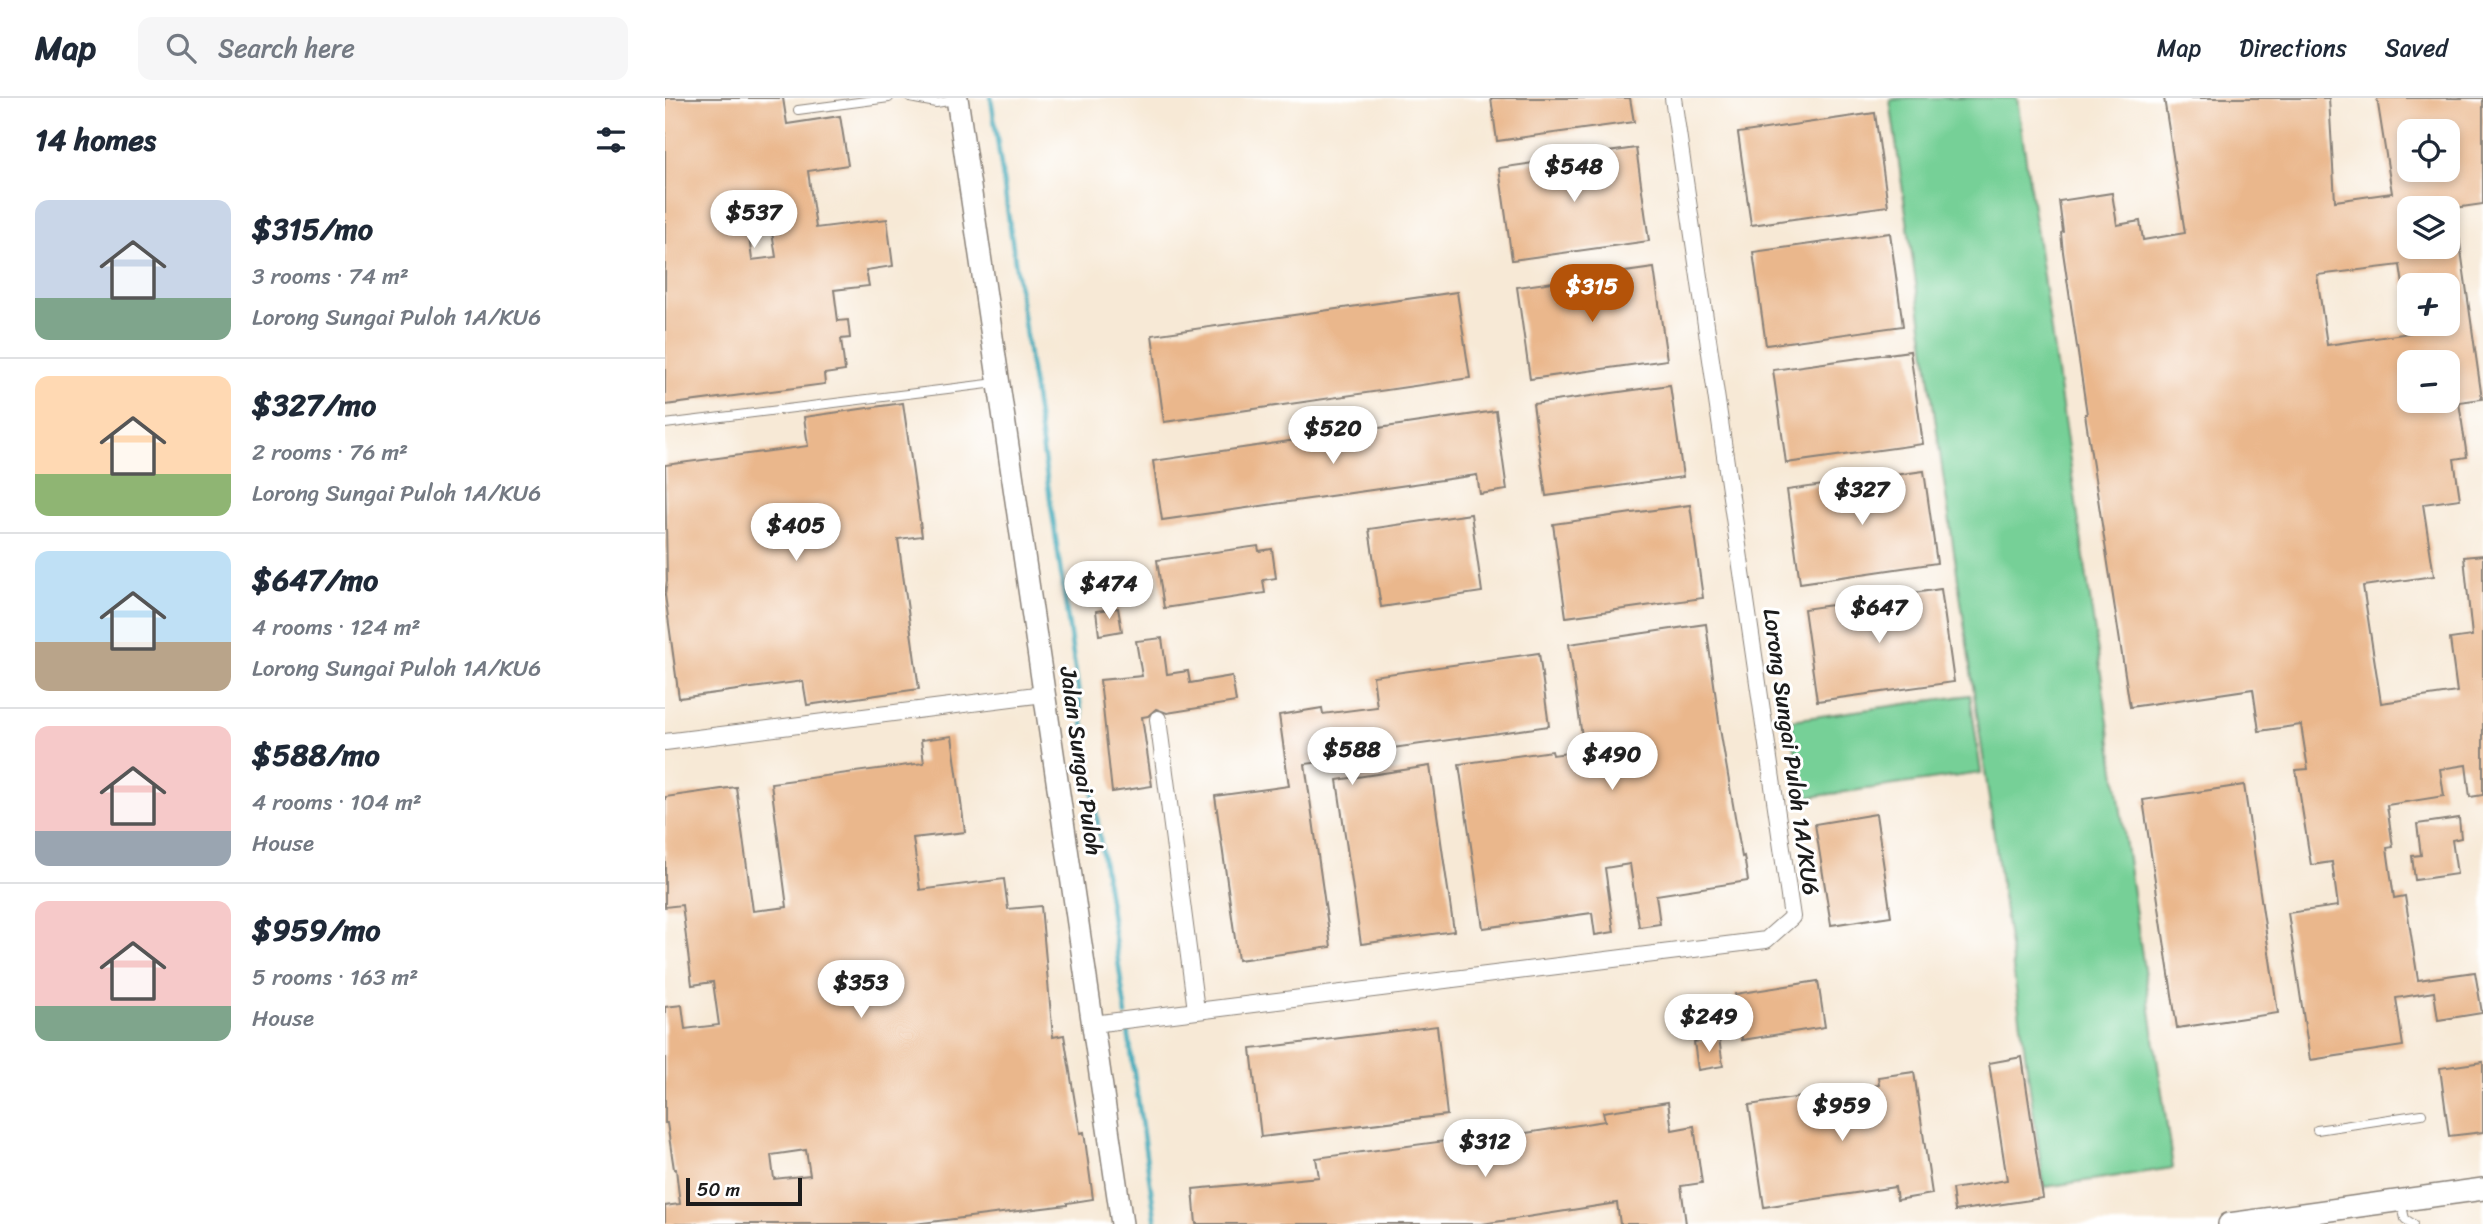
<!DOCTYPE html>
<html lang="en">
<head>
<meta charset="utf-8">
<style>
  :root { --surface:#fff; --page:#f6f6f7; --text:#1f2937; --muted:#747a83; --line:#e0e1e3; --accent:#b45309 }
  body { margin:0; font-family:Sriracha,sans-serif; background:var(--page); color:var(--text); height:100vh; display:flex; flex-direction:column; font-size:26px; white-space:nowrap }
  * { box-sizing:border-box; margin:0 }
  p { font-size:23px; color:var(--muted) }
  .icon { flex:none; width:38px; height:38px; fill:none; stroke:currentColor; stroke-width:2; stroke-linecap:round; stroke-linejoin:round }
  .map { position:relative; flex:1; overflow:hidden }
  .details { display:flex; flex-direction:column; background:var(--surface); width:665px }
  .details>* { flex:none }
  .controls { position:absolute; left:1732px; top:21px; display:grid; gap:14px }
  .controls a { display:grid; place-items:center; width:63px; height:63px; border-radius:14px; background:var(--surface); box-shadow:0 4px 10px #0003; font-size:35px }
  .scale { position:absolute; left:21px; bottom:18px; width:116px; box-sizing:border-box; padding-left:7px; border:4px solid #1c1c1c; border-top:0; font-size:19px; line-height:24px; white-space:nowrap; color:#1c1c1c; -webkit-text-stroke:5px #fff; paint-order:stroke }
  .price { position:absolute; translate:-50% -60px; padding:0 16px; border-radius:24px; background:#fff; color:#222; font-size:23px; line-height:46px; filter:drop-shadow(0 2px 4px #0008) }
  .price::after { content:''; position:absolute; left:50%; top:42px; width:21px; height:16px; margin-left:-10px; background:inherit; clip-path:polygon(0 0,100% 0,50% 100%) }
  .price.current { background:var(--accent); color:#fff }
  ul { padding:0; list-style:none }
  li { display:flex; align-items:center; gap:21px; height:175px; padding:0 35px }
  li+li { border-top:2px solid var(--line) }
  li span { display:grid; place-items:center; flex:none; width:196px; height:140px; border-radius:14px; color:#555 }
  li>.icon { margin-inline-start:auto }
  span .icon { width:84px; height:84px; fill:#fffc; stroke-width:1 }
  li b { font-size:30px }
  h2 { display:flex; justify-content:space-between; align-items:center; height:84px; padding:0 35px; font-size:30px }
  header { display:flex; align-items:center; gap:42px; box-sizing:border-box; height:98px; padding:0 35px; background:var(--surface); border-bottom:2px solid var(--line) }
  header strong { font-size:33px }
  nav { display:flex; gap:38px; margin-inline-start:auto; font-size:24px }
  .search { width:490px; height:63px; background:var(--page); display:flex; align-items:center; gap:18px; box-sizing:border-box; padding:0 24px; border-radius:14px; color:var(--muted); font-size:26px }
  main { display:flex; flex:1; min-height:0 }
  .map>svg:first-child { display:block }
</style>
</head>
<body>
<header>
<strong>Map</strong>
<div class="search"><svg class="icon" aria-label="search" viewBox="0 0 24 24"><circle cx="10" cy="10" r="6"/><path d="M15 15l6 6"/></svg>Search here</div>
<nav><a>Map</a><a>Directions</a><a>Saved</a></nav>
</header>
<main>
<section class="details">
<h2>14 homes<svg class="icon" aria-label="filters" viewBox="0 0 24 24"><path d="M4 7h16M4 17h16"/><circle cx="9" cy="7" r="2"/><circle cx="15" cy="17" r="2"/></svg></h2>
<ul>
<li><span style="background:linear-gradient(#c9d6e8 70%,#7fa58c 0)"><svg class="icon" aria-label="home" viewBox="0 0 24 24"><path d="M3 11l9-7 9 7M6 9v11h12V9"/></svg></span><div><b>$315/mo</b><p>3 rooms · 74 m²</p><p>Lorong Sungai Puloh 1A/KU6</p></div></li>
<li><span style="background:linear-gradient(#ffd9b3 70%,#8fb573 0)"><svg class="icon" aria-label="home" viewBox="0 0 24 24"><path d="M3 11l9-7 9 7M6 9v11h12V9"/></svg></span><div><b>$327/mo</b><p>2 rooms · 76 m²</p><p>Lorong Sungai Puloh 1A/KU6</p></div></li>
<li><span style="background:linear-gradient(#bfe0f5 65%,#b9a48a 0)"><svg class="icon" aria-label="home" viewBox="0 0 24 24"><path d="M3 11l9-7 9 7M6 9v11h12V9"/></svg></span><div><b>$647/mo</b><p>4 rooms · 124 m²</p><p>Lorong Sungai Puloh 1A/KU6</p></div></li>
<li><span style="background:linear-gradient(#f6c9c9 75%,#9aa5b1 0)"><svg class="icon" aria-label="home" viewBox="0 0 24 24"><path d="M3 11l9-7 9 7M6 9v11h12V9"/></svg></span><div><b>$588/mo</b><p>4 rooms · 104 m²</p><p>House</p></div></li>
<li><span style="background:linear-gradient(#f6c9c9 75%,#7fa58c 0)"><svg class="icon" aria-label="home" viewBox="0 0 24 24"><path d="M3 11l9-7 9 7M6 9v11h12V9"/></svg></span><div><b>$959/mo</b><p>5 rooms · 163 m²</p><p>House</p></div></li>
</ul>
</section>
<div class="map">
<svg width="1818" height="1126" viewBox="0 0 1818 1126">
  <rect width="100%" height="100%" fill="#fff"/>
  <filter id="ink" filterUnits="userSpaceOnUse"><feTurbulence type="fractalNoise" baseFrequency=".0143" numOctaves="2"/><feDisplacementMap in="SourceGraphic" scale="14" xChannelSelector="R" yChannelSelector="G"/><feConvolveMatrix kernelMatrix="1 2 1 2 8 2 1 2 1" color-interpolation-filters="sRGB"/></filter>
  <filter id="wash" filterUnits="userSpaceOnUse"><feTurbulence type="fractalNoise" baseFrequency=".00686" numOctaves="4" result="noise"/><feDisplacementMap in="SourceGraphic" scale="28" xChannelSelector="R" yChannelSelector="G"/><feGaussianBlur stdDeviation="1.57" result="paint"/><feColorMatrix in="noise" values="0 0 0 0 0 0 0 0 0 0 0 0 0 0 0 0 0 1.4 0 .05"/><feComposite in="paint" operator="in"/></filter>
  <g filter="url(#wash)">
    <rect width="100%" height="100%" fill="#f7e9d6"/>
    <g fill="#76d097" stroke="#49765a" stroke-width="2">
      <path d="M1243 0H1352L1508 1070 1379 1089 1225 2Z"/>
      <path d="M1305 597 1316 675 1137 700 1126 622Z"/>
    </g>
    <g fill="none" stroke-linecap="round" stroke-linejoin="round">
      <g stroke="#3caaba" stroke-width="4.5">
        <path d="M326 0 461 917"/>
        <path d="M462 926 491 1126"/>
      </g>
    </g>
    <g id="blocks">
      <g fill="#eab78c" fill-rule="evenodd">
        <path d="M0 0H118L122 26 175 18 183 67 143 73 151 130 222 121 228 168 201 172 204 188 169 192 173 223 183 222 185 240 176 241 180 273 159 276 160 286 0 307ZM106 128 111 159 87 162 83 131Z"/>
        <path d="M826 0H965L969 24 832 43Z"/>
        <path d="M1499 0H1664L1670 103 1727 95 1712 0H1818V106L1790 110H1745V149H1783V118L1791 117 1817 301 1794 304 1802 359 1789 361 1795 401 1758 406 1769 478 1698 488 1716 605 1792 594 1785 541 1807 538 1799 459 1818 457V697L1805 699 1801 667 1775 671 1779 698 1722 707 1728 749 1722 750 1729 800 1740 798 1753 882 1810 874 1817 915 1773 922 1769 894 1731 900 1738 948 1645 962 1623 815 1673 808 1667 764 1646 767 1631 672 1643 671 1636 627 1594 633 1588 591 1465 609 1420 316H1422L1398 154 1396 135 1398 134 1394 103 1447 95 1452 127 1475 123 1478 142 1520 135ZM1745 33H1783V72H1745ZM1735 167 1738 187H1783V226H1744L1745 235 1662 247 1652 177ZM1737 264H1783V303H1743Z"/>
        <path d="M1210 15 1223 108 1086 127 1073 35Z"/>
        <path d="M971 50 984 143 847 162 834 70Z"/>
        <path d="M1225 135 1238 228 1101 247 1088 154Z"/>
        <path d="M989 170 1002 262 865 281 852 189Z"/>
        <path d="M792 194 805 280 499 324 487 237Z"/>
        <path d="M1245 253 1258 346 1121 365 1108 272Z"/>
        <path d="M1005 287 1018 379 881 398 868 306Z"/>
        <path d="M238 305 257 438 233 441 254 591 142 607 138 583 14 600 0 497 2 483 0 367 143 348 139 319Z"/>
        <path d="M831 313 842 392 815 396 812 377 497 422 488 363Z"/>
        <path d="M1259 373 1272 465 1135 485 1122 392Z"/>
        <path d="M1025 407 1038 500 901 519 888 426Z"/>
        <path d="M806 416 817 494 716 509 704 431Z"/>
        <path d="M593 448 594 453 607 451 611 480 598 482 600 495 499 510 492 462Z"/>
        <path d="M1276 491 1289 584 1152 603 1139 511Z"/>
        <path d="M453 510 457 533 434 537 431 513Z"/>
        <path d="M1041 526 1055 631 1077 759 1079 758 1083 783 991 797 995 826 974 829 965 766 940 770 949 834 930 837 927 815 818 830 794 666 887 653 888 657 919 653 904 546Z"/>
        <path d="M497 540 502 576 523 573 525 585 567 578 571 604 502 615 491 611 483 618 477 619 487 688 447 694 435 582 477 578 471 543Z"/>
        <path d="M874 555 884 628 664 659 665 663 640 666 666 849 573 862 550 698 624 688 614 617 657 610 658 616 712 609 708 578Z"/>
        <path d="M287 638 300 734 248 740 255 792 339 781 343 811 376 808 388 939 399 937 415 1035 419 1034 428 1101 402 1105V1107L249 1126H0V1108L15 1106 11 1071H9L2 1025H0V909L17 907 20 931 54 927 48 884 27 887 17 807 0 809V699L71 689 88 813 122 809 106 685 259 665 256 642ZM141 1052 145 1077 109 1081 106 1057Z"/>
        <path d="M765 668 789 833 696 846 672 682Z"/>
        <path d="M1579 687 1613 915 1512 930 1478 702Z"/>
        <path d="M1211 716 1226 818 1166 827 1150 726Z"/>
        <path d="M1794 720 1796 740 1787 742 1792 776 1750 782 1747 758 1756 757 1752 726Z"/>
        <path d="M1153 883 1160 929 1077 942 1070 896Z"/>
        <path d="M772 928 782 1017 596 1039 586 951Z"/>
        <path d="M1054 940 1058 968 1033 972 1029 944Z"/>
        <path d="M1357 959 1378 1100 1290 1113 1287 1091 1342 1082 1324 965Z"/>
        <path d="M1818 964V1034L1784 1038 1775 970Z"/>
        <path d="M1249 974 1267 1096 1232 1102 1230 1089 1099 1109 1084 1007 1214 987 1213 979Z"/>
        <path d="M1003 1004 1007 1032 1029 1028 1037 1085 1016 1088 1021 1126H955L952 1105 817 1126H531L528 1091 654 1079 651 1060 780 1043 781 1047 940 1023 938 1014Z"/>
      </g>
    </g>
  </g>
  <g filter="url(#ink)">
    <use href="#blocks" fill-opacity="0" stroke="#8a8279" stroke-width="2"/>
    <g fill="none" stroke-linecap="round" stroke-linejoin="round">
      <g stroke="#8a8279" stroke-width="10">
        <g id="service">
          <path d="M245 0 271 5 290 2"/>
          <path d="M133 12 224 0"/>
          <path d="M0 326 331 285"/>
          <path d="M1652 1032 1757 1016"/>
          <path d="M1736 1103 1740 1121 1748 1126"/>
        </g>
      </g>
      <g stroke="#8a8279" stroke-width="18">
        <g id="minor">
          <path d="M493 621 531 912"/>
          <path d="M0 644 379 596"/>
          <path d="M428 926 1101 842 1127 819 1008 0"/>
        </g>
      </g>
      <g stroke="#8a8279" stroke-width="24">
        <g id="tertiary">
          <path d="M292 0 457 1126"/>
          <path d="M1564 1126 1818 1091"/>
        </g>
      </g>
      <use href="#service" stroke="#fff" stroke-width="8"/>
      <use href="#minor" stroke="#fff" stroke-width="16"/>
      <use href="#tertiary" stroke="#fff" stroke-width="21"/>
    </g>
  </g>
  <g text-anchor="middle" dominant-baseline="central" stroke-width="6" stroke-linejoin="round" paint-order="stroke">
    <g font-size="23" fill="#1c1c1c" stroke="#fff">
      <text transform="translate(1126 654) rotate(82)">Lorong Sungai Puloh 1A/KU6</text>
      <text transform="translate(416 663) rotate(82)">Jalan Sungai Puloh</text>
    </g>
  </g>
</svg>
<div class="controls">
<a><svg class="icon" aria-label="locate" viewBox="0 0 24 24"><circle cx="12" cy="12" r="6"/><path d="M12 2v4M12 18v4M2 12h4M18 12h4"/></svg></a>
<a><svg class="icon" aria-label="layers" viewBox="0 0 24 24"><path d="M12 4l9 5-9 5-9-5zM3 14l9 5 9-5"/></svg></a>
<a>+</a>
<a>−</a>
</div>
<div class="scale">50 m</div>
<b class="price" style="left:909px;top:106px">$548</b>
<b class="price" style="left:89px;top:152px">$537</b>
<b class="price current" style="left:927px;top:226px">$315</b>
<b class="price" style="left:668px;top:368px">$520</b>
<b class="price" style="left:1197px;top:429px">$327</b>
<b class="price" style="left:131px;top:465px">$405</b>
<b class="price" style="left:444px;top:523px">$474</b>
<b class="price" style="left:1214px;top:547px">$647</b>
<b class="price" style="left:687px;top:689px">$588</b>
<b class="price" style="left:947px;top:694px">$490</b>
<b class="price" style="left:196px;top:922px">$353</b>
<b class="price" style="left:1044px;top:956px">$249</b>
<b class="price" style="left:1177px;top:1045px">$959</b>
<b class="price" style="left:820px;top:1081px">$312</b>
</div>
</main>
</body>
</html>
